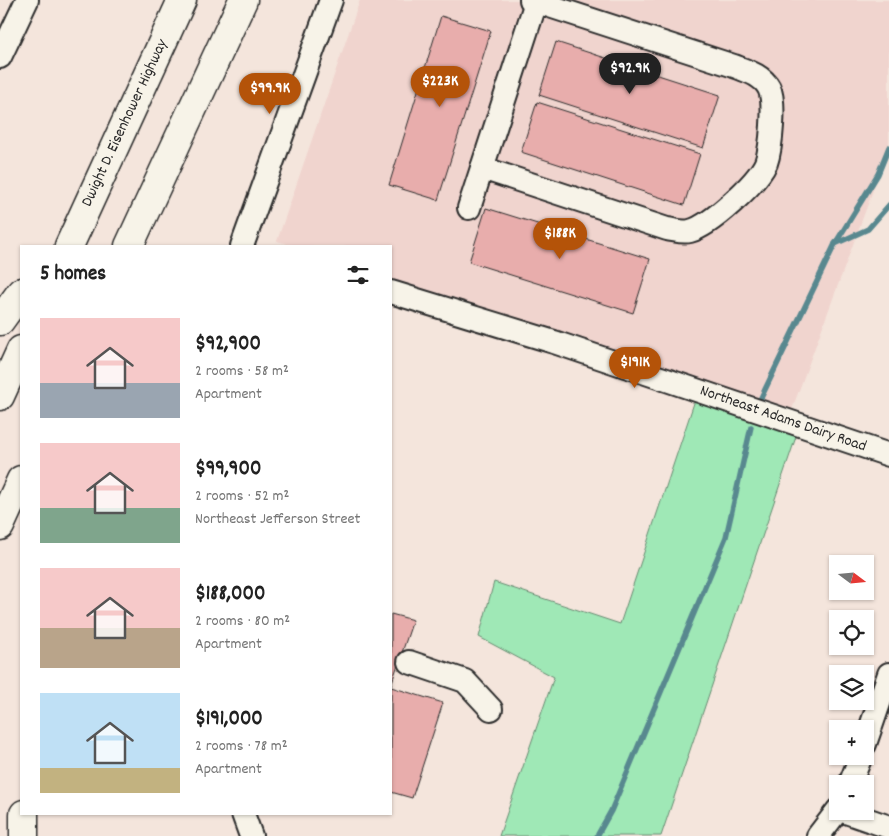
<!DOCTYPE html>
<html lang="en">
<head>
<meta charset="utf-8">
<style>
  :root { --surface:#fff; --page:#f6f6f6; --text:#222; --muted:#767676; --accent:#b45309 }
  body { margin:0; font-family:Dekko,sans-serif; background:var(--page); color:var(--text); height:100vh; display:flex; flex-direction:column; font-size:19px; white-space:nowrap }
  * { box-sizing:border-box; margin:0 }
  p { font-size:16px; color:var(--muted) }
  .icon { flex:none; width:28px; height:28px; fill:none; stroke:currentColor; stroke-width:2; stroke-linecap:round; stroke-linejoin:round }
  .map { position:relative; flex:1; overflow:hidden }
  .sheet { position:absolute; left:20px; top:245px; width:372px; height:570px; display:flex; flex-direction:column; background:var(--surface); border-radius:0px; box-shadow:0 1px 4px #0004 }
  .sheet>* { flex:none }
  .needle { width:32px; rotate:106deg }
  .fabs { position:absolute; left:829px; top:555px; display:grid; gap:10px }
  .fabs a { display:grid; place-items:center; width:45px; height:45px; border-radius:0px; background:var(--surface); box-shadow:0 1px 4px #0004; font-size:25px }
  .price { position:absolute; translate:-50% -42px; padding:0 11px; border-radius:18px; background:var(--accent); color:#fff; font-size:16px; line-height:32px; filter:drop-shadow(0 1px 2px #0008) }
  .price::after { content:''; position:absolute; left:50%; top:30px; width:15px; height:11px; margin-left:-8px; background:inherit; clip-path:polygon(0 0,100% 0,50% 100%) }
  .price.selected { background:#222; color:#fff }
  ul { padding:0; list-style:none }
  li { display:flex; align-items:center; gap:15px; height:125px; padding:0 20px }
  li span { display:grid; place-items:center; flex:none; width:140px; height:100px; border-radius:0px; color:#555 }
  li>.icon { margin-inline-start:auto }
  span .icon { width:60px; height:60px; fill:#fffc; stroke-width:1 }
  li b { font-size:21px }
  h2 { display:flex; justify-content:space-between; align-items:center; height:60px; padding:0 20px; font-size:21px }
  .map>svg:first-child { display:block }
</style>
</head>
<body>
<div class="map">
<svg width="889" height="836" viewBox="0 0 889 836">
  <rect width="100%" height="100%" fill="#f4e5dc"/>
  <filter id="ink" filterUnits="userSpaceOnUse"><feTurbulence type="fractalNoise" baseFrequency=".02" numOctaves="2"/><feDisplacementMap in="SourceGraphic" scale="10" xChannelSelector="R" yChannelSelector="G"/><feConvolveMatrix kernelMatrix="1 2 1 2 8 2 1 2 1" color-interpolation-filters="sRGB"/></filter>
  <g filter="url(#ink)">
    <path fill="#f0d4ce" d="M360 0H889V147L791 412 391 279V246H295L277 241Z"/>
    <path fill="#9fe8b6" stroke="#658a70" d="M698 391 800 425 661 836H499L554 677 479 637 494 582 620 624Z"/>
    <g fill="none" stroke-linecap="round" stroke-linejoin="round">
      <g stroke="#58888f" stroke-width="5.5">
        <path d="M835 244 868 229 889 205"/>
        <path d="M759 402 835 244 878 174 889 147"/>
        <path d="M597 836 611 811 726 537 751 427"/>
      </g>
    </g>
    <g fill="#e8adac" stroke="#2b2b2b">
      <path d="M441 16 491 31 438 200 389 185Z"/>
      <path d="M556 42 720 95 703 148 539 95Z"/>
      <path d="M537 102 700 154 684 205 521 152Z"/>
      <path d="M486 208 650 259 633 313 469 262Z"/>
      <path d="M391 614 413 620 391 685Z"/>
      <path d="M391 687 443 703 412 798 391 792Z"/>
    </g>
    <g fill="none" stroke-linecap="round" stroke-linejoin="round">
      <g stroke="#2b2b2b" stroke-width="26">
        <g id="minor">
          <path d="M0 57 27 0"/>
          <path d="M482 168 667 229C675 230 682 233 690 231 710 226 757 183 766 163 771 149 776 102 769 88 762 75 747 71 734 66L531 0"/>
          <path d="M469 208 536 2"/>
          <path d="M242 246 331 0"/>
          <path d="M391 292 554 342 889 455"/>
          <path d="M409 662 465 681 491 709"/>
          <path d="M865 744 889 674"/>
          <path d="M850 784 861 756"/>
          <path d="M843 811 889 827"/>
          <path d="M243 814 251 836"/>
          <path d="M818 836 838 810"/>
        </g>
      </g>
      <g stroke="#2b2b2b" stroke-width="31">
        <g id="highway">
          <path d="M69 246 182 0"/>
          <path d="M129 246 243 0"/>
          <path d="M0 321 21 292"/>
          <path d="M0 396 21 350"/>
          <path d="M0 526 21 480"/>
          <path d="M24 836V814"/>
        </g>
      </g>
      <use href="#minor" stroke="#f7f3e8" stroke-width="22"/>
      <use href="#highway" stroke="#f7f3e8" stroke-width="28"/>
    </g>
  </g>
  <g text-anchor="middle" dominant-baseline="central" stroke-width="5" stroke-linejoin="round" paint-order="stroke">
    <g font-size="16" fill="#2b2b2b" stroke="#f7f3e8">
      <text transform="translate(125 123) rotate(-65)">Dwight D. Eisenhower Highway</text>
      <text transform="translate(783 419) rotate(19)">Northeast Adams Dairy Road</text>
    </g>
  </g>
</svg>
<div class="fabs">
<a><svg class="needle" viewBox="-14 -14 28 28"><path d="M0-13l5 13h-10z" fill="#e53935"/><path d="M0 13l5-13h-10z" fill="#767676"/></svg></a>
<a><svg class="icon" aria-label="locate" viewBox="0 0 24 24"><circle cx="12" cy="12" r="6"/><path d="M12 2v4M12 18v4M2 12h4M18 12h4"/></svg></a>
<a><svg class="icon" aria-label="layers" viewBox="0 0 24 24"><path d="M12 4l9 5-9 5-9-5zM3 14l9 5 9-5"/></svg></a>
<a>+</a>
<a>−</a>
</div>
<b class="price selected" style="left:630px;top:95px">$92.9K</b>
<b class="price" style="left:440px;top:108px">$223K</b>
<b class="price" style="left:270px;top:115px">$99.9K</b>
<b class="price" style="left:560px;top:260px">$188K</b>
<b class="price" style="left:635px;top:389px">$191K</b>
<section class="sheet">
<h2>5 homes<svg class="icon" aria-label="filters" viewBox="0 0 24 24"><path d="M4 7h16M4 17h16"/><circle cx="9" cy="7" r="2"/><circle cx="15" cy="17" r="2"/></svg></h2>
<ul>
<li><span style="background:linear-gradient(#f6c9c9 65%,#9aa5b1 0)"><svg class="icon" aria-label="home" viewBox="0 0 24 24"><path d="M3 11l9-7 9 7M6 9v11h12V9"/></svg></span><div><b>$92,900</b><p>2 rooms · 58 m²</p><p>Apartment</p></div></li>
<li><span style="background:linear-gradient(#f6c9c9 65%,#7fa58c 0)"><svg class="icon" aria-label="home" viewBox="0 0 24 24"><path d="M3 11l9-7 9 7M6 9v11h12V9"/></svg></span><div><b>$99,900</b><p>2 rooms · 52 m²</p><p>Northeast Jefferson Street</p></div></li>
<li><span style="background:linear-gradient(#f6c9c9 60%,#b9a48a 0)"><svg class="icon" aria-label="home" viewBox="0 0 24 24"><path d="M3 11l9-7 9 7M6 9v11h12V9"/></svg></span><div><b>$188,000</b><p>2 rooms · 80 m²</p><p>Apartment</p></div></li>
<li><span style="background:linear-gradient(#bfe0f5 75%,#c2b280 0)"><svg class="icon" aria-label="home" viewBox="0 0 24 24"><path d="M3 11l9-7 9 7M6 9v11h12V9"/></svg></span><div><b>$191,000</b><p>2 rooms · 78 m²</p><p>Apartment</p></div></li>
</ul>
</section>
</div>
</body>
</html>
